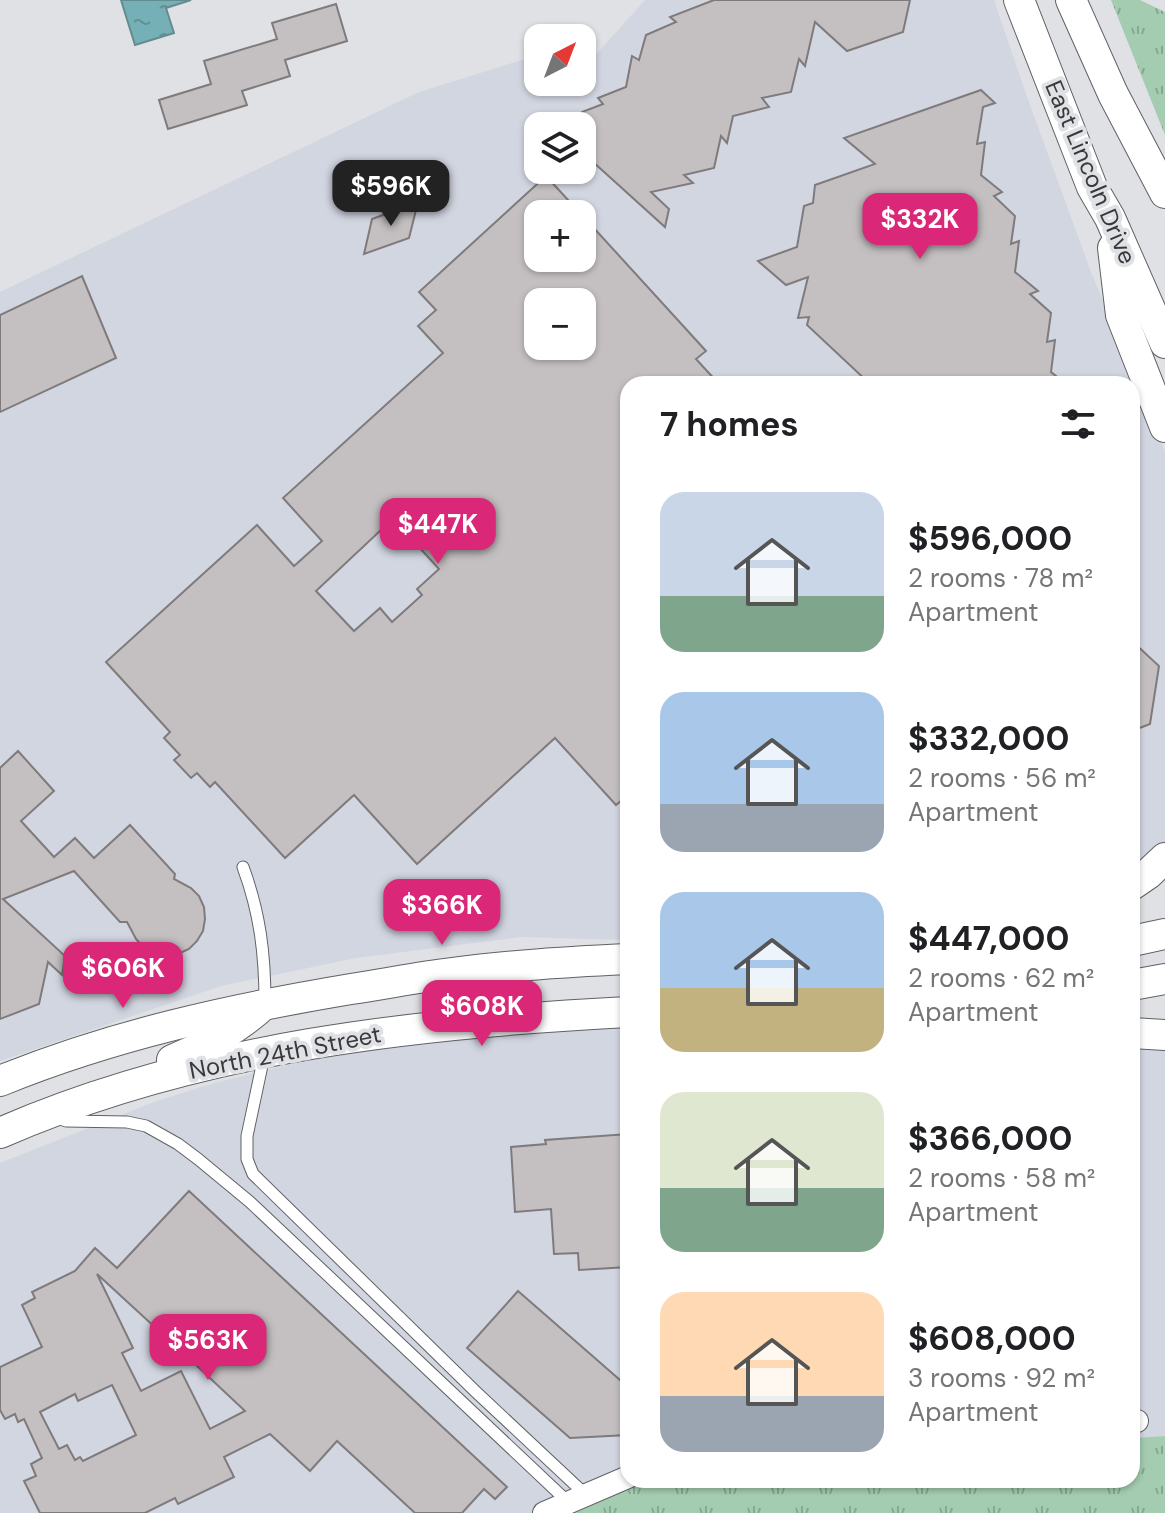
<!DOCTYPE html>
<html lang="en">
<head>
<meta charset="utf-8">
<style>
  :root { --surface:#fff; --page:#f2f2f2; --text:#202124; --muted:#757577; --accent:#db2777 }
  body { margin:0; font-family:"DM Sans",sans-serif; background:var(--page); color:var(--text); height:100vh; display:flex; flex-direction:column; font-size:30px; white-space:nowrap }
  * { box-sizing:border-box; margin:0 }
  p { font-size:26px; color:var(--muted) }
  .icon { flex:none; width:44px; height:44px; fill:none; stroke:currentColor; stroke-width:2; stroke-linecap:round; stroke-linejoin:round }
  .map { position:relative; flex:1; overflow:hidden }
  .panel { position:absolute; left:620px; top:376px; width:520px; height:1112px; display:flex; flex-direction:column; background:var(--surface); border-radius:24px; box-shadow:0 2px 6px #0004 }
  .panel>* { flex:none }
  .needle { width:52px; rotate:42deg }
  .controls { position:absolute; left:524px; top:24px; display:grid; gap:16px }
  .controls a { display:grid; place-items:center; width:72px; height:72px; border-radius:16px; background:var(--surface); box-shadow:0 2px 6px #0004; font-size:40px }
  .price { position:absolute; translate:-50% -68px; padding:0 18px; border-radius:16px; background:var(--accent); color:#fff; font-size:26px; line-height:52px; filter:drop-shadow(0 2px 4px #0008) }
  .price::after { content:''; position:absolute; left:50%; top:48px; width:24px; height:18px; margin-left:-12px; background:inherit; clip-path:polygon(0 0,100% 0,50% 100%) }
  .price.selected { background:#222; color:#fff }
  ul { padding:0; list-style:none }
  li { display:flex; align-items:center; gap:24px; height:200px; padding:0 40px }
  li span { display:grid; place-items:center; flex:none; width:224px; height:160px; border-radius:24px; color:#555 }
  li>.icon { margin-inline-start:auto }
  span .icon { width:96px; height:96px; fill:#fffc; stroke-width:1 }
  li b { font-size:34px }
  h2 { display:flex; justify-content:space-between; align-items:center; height:96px; padding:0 40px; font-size:34px }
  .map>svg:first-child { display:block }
</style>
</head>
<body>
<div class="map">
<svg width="1165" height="1513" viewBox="0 0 1165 1513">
  <defs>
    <pattern id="grass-tufts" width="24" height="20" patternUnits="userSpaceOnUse" patternTransform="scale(2)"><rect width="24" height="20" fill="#a3ccb0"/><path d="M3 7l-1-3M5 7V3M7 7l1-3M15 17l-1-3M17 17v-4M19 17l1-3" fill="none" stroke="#86a790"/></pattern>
    <pattern id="water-ripples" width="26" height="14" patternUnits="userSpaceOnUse" patternTransform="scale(2)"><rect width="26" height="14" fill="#75b0b6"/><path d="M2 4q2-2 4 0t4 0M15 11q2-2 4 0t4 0" fill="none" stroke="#619095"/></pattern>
  </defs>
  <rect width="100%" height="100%" fill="#e0e1e5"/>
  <g fill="#d2d6e1" fill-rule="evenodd">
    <path d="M645 0H994L1026 94 1091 272 1165 452V845L1132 873V384H628V940L521 937 356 958 221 986 0 1061V292L419 92 538 55V82H582V70ZM538 126H582V170H538ZM538 214H582V258H538ZM538 302H582V346H538Z"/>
    <path d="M628 1026V1480H643L567 1513H0V1163L154 1102 214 1083 288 1065 388 1045 520 1031Z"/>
    <path d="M1132 1047 1165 1048V1436L1132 1438Z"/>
  </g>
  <g fill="url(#grass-tufts)">
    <path d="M1111 0H1140L1165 12V135Z"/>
    <path d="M1165 1436V1513H567L643 1480H1132V1438Z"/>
  </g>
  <path fill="url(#water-ripples)" stroke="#638c91" stroke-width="2" d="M121 0H191L166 8 174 33 135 45Z"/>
  <g fill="#c4bfc1" stroke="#7f7b7c" stroke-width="2" fill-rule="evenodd">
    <path d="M714 0H910L903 32 847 51 815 22 805 66 799 59 791 92 762 98 769 107 733 116 727 143 721 136 714 168 684 175 693 183 651 192 669 209 665 227 582 152V126H578L582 112 603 104 598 98 626 87 632 56 639 60 646 35 676 22 670 17Z"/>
    <path d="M336 4 347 41 285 60 290 76 242 91 247 105 168 129 159 100 211 84 204 61 277 39 272 23Z"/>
    <path d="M981 90 995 103 983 107 977 144 985 142 981 175 1002 192 994 196 1015 216 1011 244 1019 241 1015 272 1038 291 1030 294 1051 313 1047 342 1055 340 1051 372 1066 384H870L807 325 809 317 798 318 808 277 786 285 758 261 797 247 804 206 813 203 815 185 875 164 844 138Z"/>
    <path d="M546 176 581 214H538V258H582V215L706 351 696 359 719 384H628V795L616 805 555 738 417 864 354 795 285 858 215 782 210 787 197 773 191 778 174 760 180 755 164 738 170 732 106 662 257 525 294 566 322 541 283 498 443 353 418 326 436 310 419 292ZM538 302H582V346H538ZM397 523 439 569 417 589 422 595 392 622 380 608 354 631 316 591 382 529 385 533Z"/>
    <path d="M418 202 409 238 364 254 372 219Z"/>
    <path d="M82 276 116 358 0 412V315Z"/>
    <path d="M1132 641 1159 666 1150 724 1132 731Z"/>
    <path d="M18 751 54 791 21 821 54 857 75 838 94 858 130 825 175 874 174 879 191 888 199 896 204 907 205 919 203 931 197 941 189 949 178 954 166 956 154 953 144 948 136 939 127 922H120L74 871 3 899 65 956 62 975 48 962 39 1004 0 1019V768Z"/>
    <path d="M628 1134V1267L579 1270 578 1253 554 1254 551 1209 515 1212 511 1147 546 1144 545 1140Z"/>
    <path d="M189 1191 507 1487 495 1499 484 1489 462 1513H415L337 1441 310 1471 270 1434 224 1457 234 1477 178 1504 175 1498 145 1513H40L24 1481 36 1476 31 1464 42 1458 24 1419 18 1422 15 1414 5 1419 0 1410V1367L42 1347 22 1305 35 1298 32 1292 75 1271 95 1248 117 1268ZM97 1274 195 1364 245 1411 210 1429 181 1371 141 1391 122 1353 133 1348ZM112 1385 136 1435 83 1461 80 1457 75 1460 67 1445 59 1449 40 1412 75 1394 78 1401Z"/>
    <path d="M518 1291 628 1387V1435L570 1438 467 1348Z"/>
  </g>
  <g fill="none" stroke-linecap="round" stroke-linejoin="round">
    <g stroke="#606165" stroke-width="13">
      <g id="lane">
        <path d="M243 867C260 913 265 954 265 1003"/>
        <path d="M264 1056 247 1136V1159L253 1174 476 1392 586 1495"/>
        <path d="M58 1118 66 1121 127 1122 146 1126 178 1144 198 1159 250 1202 568 1502"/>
      </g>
    </g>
    <g stroke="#606165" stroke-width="24">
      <g id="street">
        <path d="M1132 1421H1137"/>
        <path d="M544 1513 628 1477"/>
      </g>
    </g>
    <g stroke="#606165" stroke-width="32">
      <g id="secondary">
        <path d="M1019 0 1092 187 1110 218 1165 343"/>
        <path d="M1071 0 1113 94 1165 193"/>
        <path d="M1113 248 1121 315 1165 427"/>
        <path d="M1132 885 1148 874 1165 858"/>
        <path d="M1132 941 1165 934"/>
        <path d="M1132 985 1165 979"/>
        <path d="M1132 1033 1165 1035"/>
        <path d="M172 1060C206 1046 230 1033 258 1010"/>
        <path d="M0 1081C113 1035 231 1009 351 989 385 984 419 977 453 973 511 965 570 962 628 959"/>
        <path d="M0 1133C197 1047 415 1023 628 1012"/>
      </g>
    </g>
    <use href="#lane" stroke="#fff" stroke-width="11"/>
    <use href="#street" stroke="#fff" stroke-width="22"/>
    <use href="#secondary" stroke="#fff" stroke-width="30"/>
  </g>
  <g text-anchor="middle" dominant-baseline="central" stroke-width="8" stroke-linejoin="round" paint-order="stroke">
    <g font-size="24" fill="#38393a" stroke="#e0e1e5">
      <text transform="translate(1091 172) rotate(67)">East Lincoln Drive</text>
      <text transform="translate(285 1052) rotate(-11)">North 24th Street</text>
    </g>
  </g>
</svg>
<div class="controls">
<a><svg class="needle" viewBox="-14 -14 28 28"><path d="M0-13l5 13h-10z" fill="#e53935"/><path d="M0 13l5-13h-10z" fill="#757577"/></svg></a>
<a><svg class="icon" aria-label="layers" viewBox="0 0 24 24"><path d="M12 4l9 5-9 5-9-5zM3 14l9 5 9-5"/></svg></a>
<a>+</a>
<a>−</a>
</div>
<b class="price selected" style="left:391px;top:228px">$596K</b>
<b class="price" style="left:920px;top:261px">$332K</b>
<b class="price" style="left:438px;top:566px">$447K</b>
<b class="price" style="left:442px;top:947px">$366K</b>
<b class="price" style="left:123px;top:1010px">$606K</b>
<b class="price" style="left:482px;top:1048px">$608K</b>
<b class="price" style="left:208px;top:1382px">$563K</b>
<section class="panel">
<h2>7 homes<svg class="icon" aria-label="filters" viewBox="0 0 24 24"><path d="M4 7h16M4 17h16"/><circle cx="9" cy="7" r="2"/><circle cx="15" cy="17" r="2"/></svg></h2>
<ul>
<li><span style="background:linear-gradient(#c9d6e8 65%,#7fa58c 0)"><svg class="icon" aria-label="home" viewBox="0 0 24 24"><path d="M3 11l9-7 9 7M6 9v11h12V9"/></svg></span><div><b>$596,000</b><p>2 rooms · 78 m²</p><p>Apartment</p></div></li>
<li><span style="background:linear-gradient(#a9c7e8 70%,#9aa5b1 0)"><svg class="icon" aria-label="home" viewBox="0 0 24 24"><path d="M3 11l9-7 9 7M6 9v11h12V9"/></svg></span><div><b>$332,000</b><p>2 rooms · 56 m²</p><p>Apartment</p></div></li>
<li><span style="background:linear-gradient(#a9c7e8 60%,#c2b280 0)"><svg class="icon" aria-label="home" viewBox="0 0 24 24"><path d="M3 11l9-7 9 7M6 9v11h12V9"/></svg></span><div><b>$447,000</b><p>2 rooms · 62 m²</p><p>Apartment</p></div></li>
<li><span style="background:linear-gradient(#dfe7d0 60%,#7fa58c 0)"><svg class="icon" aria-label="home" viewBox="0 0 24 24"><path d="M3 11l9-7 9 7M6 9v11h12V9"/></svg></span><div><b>$366,000</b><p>2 rooms · 58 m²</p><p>Apartment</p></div></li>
<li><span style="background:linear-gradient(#ffd9b3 65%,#9aa5b1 0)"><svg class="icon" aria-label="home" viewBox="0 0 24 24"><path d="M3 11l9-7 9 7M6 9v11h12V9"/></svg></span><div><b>$608,000</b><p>3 rooms · 92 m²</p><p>Apartment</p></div></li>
</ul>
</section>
</div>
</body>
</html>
